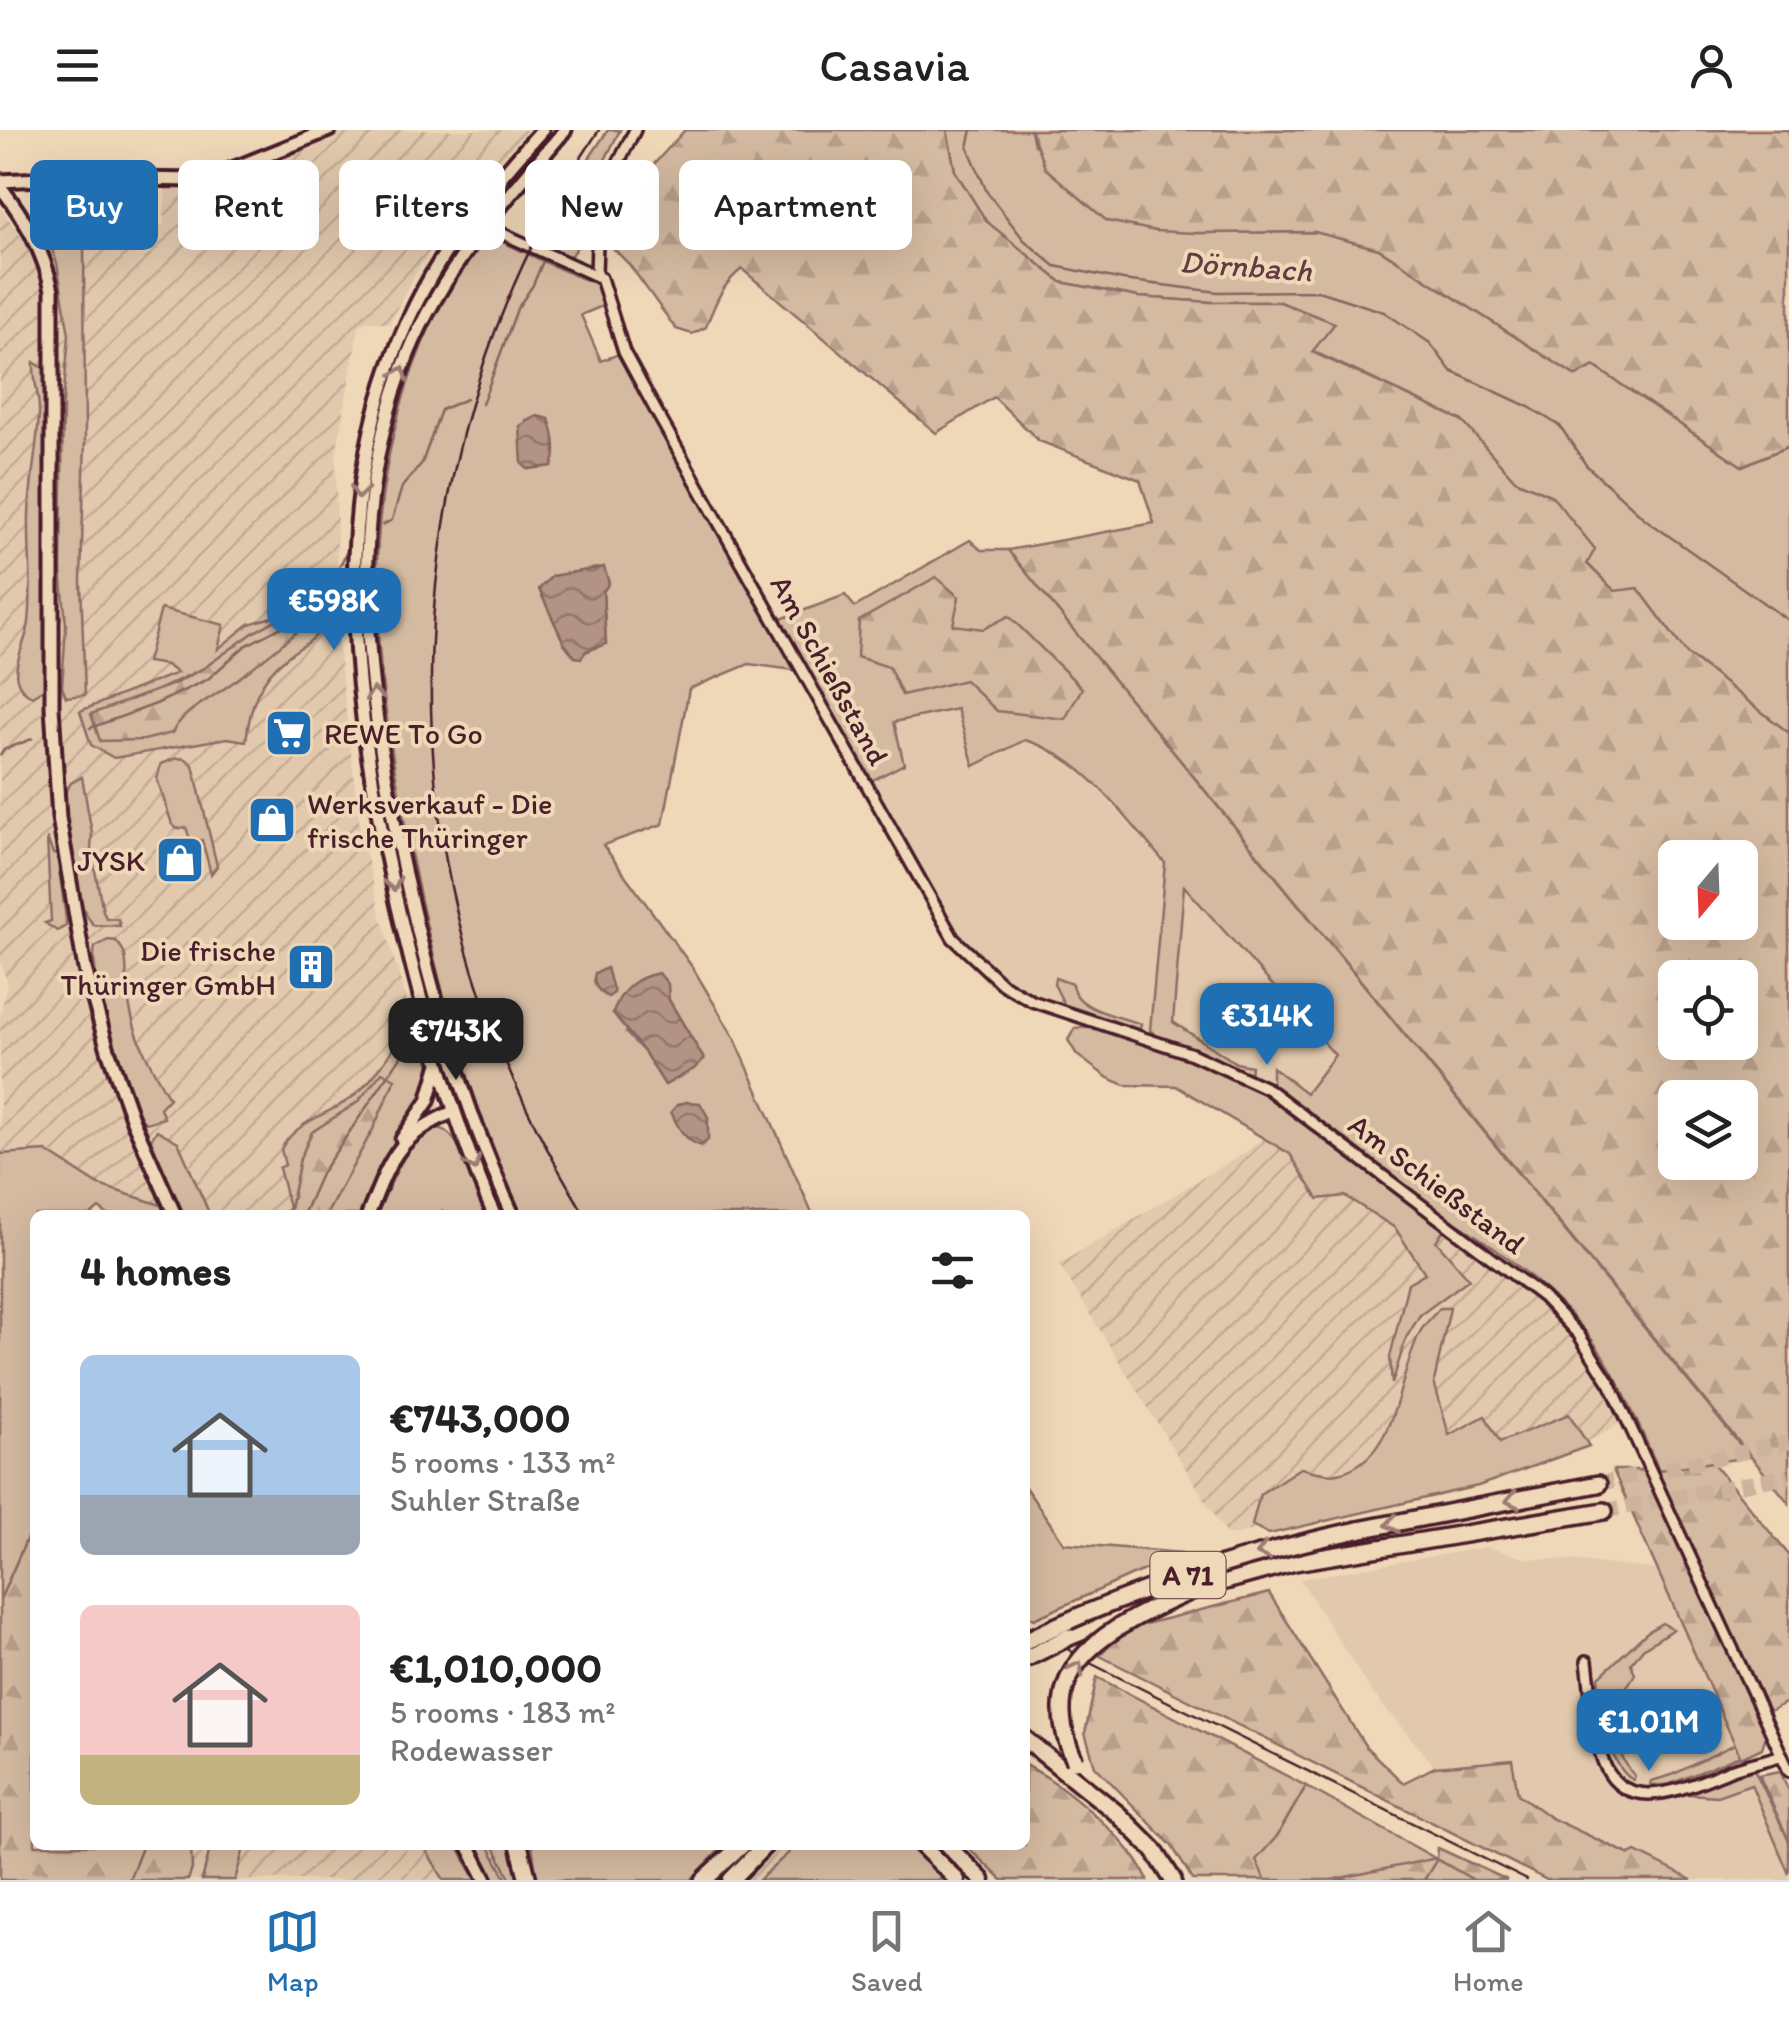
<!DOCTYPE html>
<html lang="en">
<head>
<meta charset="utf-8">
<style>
  :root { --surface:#fff; --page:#f2f2f2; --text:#222; --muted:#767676; --line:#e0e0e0; --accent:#1f6fb2 }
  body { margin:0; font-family:Itim,sans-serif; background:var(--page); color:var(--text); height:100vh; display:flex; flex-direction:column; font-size:38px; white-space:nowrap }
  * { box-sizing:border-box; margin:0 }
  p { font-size:32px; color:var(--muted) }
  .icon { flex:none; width:55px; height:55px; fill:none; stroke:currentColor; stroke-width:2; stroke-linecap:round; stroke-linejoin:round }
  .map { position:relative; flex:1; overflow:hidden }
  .side { position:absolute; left:30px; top:1080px; width:1000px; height:640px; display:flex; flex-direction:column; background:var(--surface); border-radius:15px; box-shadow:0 10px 40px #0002 }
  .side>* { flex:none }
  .top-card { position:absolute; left:30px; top:30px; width:1000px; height:90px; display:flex; gap:20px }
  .needle { width:65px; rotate:199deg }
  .tools { position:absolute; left:1658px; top:710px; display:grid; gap:20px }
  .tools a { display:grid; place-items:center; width:100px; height:100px; border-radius:15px; background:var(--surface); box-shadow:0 10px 40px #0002; font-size:50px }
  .price { position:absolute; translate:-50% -85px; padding:0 22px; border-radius:20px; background:var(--accent); color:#fff; font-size:32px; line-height:65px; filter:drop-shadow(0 2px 5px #0008) }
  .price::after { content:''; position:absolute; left:50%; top:60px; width:30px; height:22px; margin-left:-15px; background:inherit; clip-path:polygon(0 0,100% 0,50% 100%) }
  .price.current { background:#222; color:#fff }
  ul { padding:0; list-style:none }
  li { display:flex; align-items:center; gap:30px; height:250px; padding:0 50px }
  li span { display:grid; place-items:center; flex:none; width:280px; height:200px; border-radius:15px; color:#555 }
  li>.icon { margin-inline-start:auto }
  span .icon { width:120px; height:120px; fill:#fffc; stroke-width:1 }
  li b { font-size:42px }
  h2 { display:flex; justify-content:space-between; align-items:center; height:120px; padding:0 50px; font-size:42px }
  .chip { padding:0 35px; border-radius:15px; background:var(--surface); box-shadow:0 10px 40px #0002; font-size:35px; line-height:90px }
  .chip.current { background:var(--accent); color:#fff }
  header { display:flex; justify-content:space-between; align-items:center; height:130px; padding:0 50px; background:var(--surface); font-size:45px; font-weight:600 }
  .dock { display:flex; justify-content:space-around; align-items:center; height:140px; border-top:2px solid var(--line); background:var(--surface); font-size:28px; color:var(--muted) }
  .dock a { display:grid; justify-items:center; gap:5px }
  .dock .current { color:var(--accent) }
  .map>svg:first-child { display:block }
</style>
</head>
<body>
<header><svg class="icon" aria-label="menu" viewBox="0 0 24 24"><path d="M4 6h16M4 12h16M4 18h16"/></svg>Casavia<svg class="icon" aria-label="person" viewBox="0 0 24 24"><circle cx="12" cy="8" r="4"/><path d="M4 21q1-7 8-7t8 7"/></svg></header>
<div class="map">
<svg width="1789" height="1750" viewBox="0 0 1789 1750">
  <defs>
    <pattern id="industrial-furrows" width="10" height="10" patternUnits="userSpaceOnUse" patternTransform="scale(2.5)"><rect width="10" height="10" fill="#e2c9ad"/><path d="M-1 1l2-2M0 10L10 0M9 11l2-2" fill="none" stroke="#c3ac95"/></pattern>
    <pattern id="forest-firs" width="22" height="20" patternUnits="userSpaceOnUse" patternTransform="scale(2.5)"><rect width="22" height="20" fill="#d4baa0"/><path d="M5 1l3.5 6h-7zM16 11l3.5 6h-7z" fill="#b89f8a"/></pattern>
    <pattern id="water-waves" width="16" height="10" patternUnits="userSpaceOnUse" patternTransform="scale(2.5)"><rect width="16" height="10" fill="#b39384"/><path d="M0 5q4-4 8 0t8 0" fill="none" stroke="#94776c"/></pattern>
  </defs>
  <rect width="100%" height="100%" fill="#efd8b8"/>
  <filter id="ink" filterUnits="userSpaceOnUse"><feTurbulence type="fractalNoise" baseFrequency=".01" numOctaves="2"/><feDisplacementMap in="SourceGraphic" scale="20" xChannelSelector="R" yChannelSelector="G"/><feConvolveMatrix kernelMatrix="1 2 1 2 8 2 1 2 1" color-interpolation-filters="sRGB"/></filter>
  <g filter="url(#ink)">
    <g fill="#e2c9ad">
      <path d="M958 579 974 636 1025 610 1048 617 1079 637 1335 925 1295 978 1002 854 953 808 865 654 894 592Z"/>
      <path d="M1486 1417 1524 1428 1572 1430 1657 1440 1789 1735V1750H1692L1636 1722 1630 1725 1551 1688 1518 1664 1512 1630 1435 1637 1370 1560 1300 1449Z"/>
    </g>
    <g fill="url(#industrial-furrows)">
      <path d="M321 0H528L460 76 416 142 389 194 367 191 359 196 336 325 338 514 360 698 381 787 473 1085H165L160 1075 99 1055 46 1021 0 1024V888L7 852 0 830V77L25 112 127 104V92L164 95 166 49 204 46Z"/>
      <path d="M1261 1009 1290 1024 1313 1065 1345 1066 1395 1098 1426 1143 1436 1111 1443 1101 1526 1160 1581 1215 1622 1293 1556 1328 1453 1357 1227 1406 1059 1134 1249 1020Z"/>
      <path d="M191 1715H891L925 1750H188L192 1739Z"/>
    </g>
    <g fill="#d4baa0" stroke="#8f6c66" stroke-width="2.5" fill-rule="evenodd">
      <path d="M608 0H620L592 56 599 60 575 121 568 128 539 116 584 36Z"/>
      <path d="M947 0H1031L1034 15 1195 103 1316 102 1379 119 1576 246 1594 236 1742 336 1789 316V603L1687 524 1638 458 1615 462 1587 433 1552 366 1515 350 1461 290 1312 221 1334 194 1280 172H1210L1138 167 1061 152 986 91 955 41Z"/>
      <path d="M478 86V99L438 152 418 190 381 295 365 533 454 948 455 957 451 959C395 758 326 503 378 296 397 220 433 150 478 86Z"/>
      <path d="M84 107 85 309 81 451 85 565 66 567 62 557 66 495 61 438 63 272 69 205 57 133 48 109Z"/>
      <path d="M492 107C528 123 560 141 597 154L605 175 581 185 601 231 624 222 773 492 845 465 855 477 970 410 981 420H1008L1750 1327 1659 1340C1637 1293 1618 1242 1586 1202 1540 1146 1477 1103 1415 1068L1443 1101 1436 1111 1469 1149 1420 1185 1406 1208 1392 1254 1390 1227 1408 1153 1425 1143 1395 1098 1345 1066 1318 1069 1290 1024 1176 956 1125 955 1108 948 1077 925 1068 910 1075 898C1126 889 1222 938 1272 958V937L1306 963 1335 925 1184 756 1173 892 1236 933 1251 936 1250 945 1156 906 1150 900 1165 733C1124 687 1086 628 1025 610L974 636 957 579 894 592 904 634 865 654 791 526 794 540 749 534 689 559 663 694 603 715 693 838 735 909 813 1085H521C471 980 441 865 417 752 378 568 348 395 422 215 438 176 459 134 492 107ZM537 287 549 289 552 336 528 339 526 290ZM539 459 603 462 606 513 575 527 564 513ZM667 854 669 870 704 929 665 955 645 923 626 903Z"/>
      <path d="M34 232 46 240 45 549V558L32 566C0 550 26 518 29 492 33 457 28 420 29 385 30 351 37 318 39 285 40 267 33 251 34 232Z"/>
      <path d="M328 448C327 463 330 482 323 496 315 511 299 517 287 527 258 550 250 576 246 611L227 608 114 628 91 615 80 581 177 543 166 535 147 532 161 479 224 495 218 519 249 494 275 486 312 463ZM317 467C288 496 261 530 228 555 211 568 193 577 178 592L147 565 204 538 253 503Z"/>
      <path d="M177 628 186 629 193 635 217 736 211 744 202 710 191 713 186 697 177 699 172 694 157 649 161 634Z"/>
      <path d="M82 647 92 703 91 720 103 781 106 788 118 789 120 796 93 795 82 777 63 665 71 653Z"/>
      <path d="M47 708 53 724 57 725 66 789V796L57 801 45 793 51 791Z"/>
      <path d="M108 810 116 811C130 825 125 839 127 856 130 899 148 932 169 968L160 978 164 988 146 993C125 981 88 841 95 817Z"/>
      <path d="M1055 848 1072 854C1075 880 1119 886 1141 894L1139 902 1066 878 1054 854Z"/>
      <path d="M415 883 431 939 428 969 406 996 380 1042 362 1085H326L373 999 395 950 382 943 358 972 312 1002 300 1029 289 1085H285L289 1077 279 1038 285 1035 281 1019C297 989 331 985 355 965 380 944 398 910 415 883Z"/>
      <path d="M439 998C463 1005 479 1062 489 1085H445L442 1081 435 1085H376C391 1057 406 1003 439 998Z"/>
      <path d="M157 1000 178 1012 210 1085H179L148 1014Z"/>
      <path d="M46 1021 99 1055 161 1075 165 1085H108L99 1078 91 1085H35V1390L0 1470V1024Z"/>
      <path d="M1440 1178H1450L1434 1252 1449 1305 1485 1286 1500 1312 1569 1284 1589 1316 1478 1356 1269 1404 1252 1395 1260 1364 1300 1338C1311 1340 1327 1346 1338 1343 1398 1330 1397 1246 1420 1202 1425 1193 1433 1186 1440 1178Z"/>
      <path d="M1025 1357 1064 1413 1182 1423 1034 1489 1025 1483Z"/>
      <path d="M1662 1493 1673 1499 1644 1518 1631 1533 1635 1544C1630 1553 1622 1562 1618 1572 1609 1595 1618 1629 1635 1646L1633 1650C1609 1637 1595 1571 1599 1547L1646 1503Z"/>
      <path d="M1735 1614 1740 1626 1668 1655H1650L1651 1651 1672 1645Z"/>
      <path d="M1754 1639 1789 1711V1744L1751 1654 1717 1666 1689 1664 1731 1644Z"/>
      <path d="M1306 1656 1474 1750H1424L1436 1729 1332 1750H1265L1255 1730 1277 1706Z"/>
      <path d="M211 1715H250L244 1718 235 1750H202Z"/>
      <path d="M419 1715H457L476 1750H444L426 1720Z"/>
      <path d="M474 1715H488L507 1750H492Z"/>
      <path d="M493 1715H511L518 1750H511Z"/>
      <path d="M532 1715H724L691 1750H537Z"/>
      <path d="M797 1715H910L948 1750H759Z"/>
    </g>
    <g fill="url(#forest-firs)" stroke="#8f6c66" stroke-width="2.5" fill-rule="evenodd">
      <path d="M685 0H947L955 41 986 91 1061 152 1138 167 1210 172H1280L1335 193 1312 222 1461 290 1515 350 1552 366 1595 419 1587 434 1615 461 1638 458 1687 524 1789 603V1373L1008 420 1154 393 1140 350 1039 311 994 267 936 303 742 139C722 154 715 174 706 197L692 204 676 199 629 134 611 116 601 113 603 83 614 56 654 34ZM1675 728H1740V792H1675ZM1675 848H1740V912H1675ZM1675 968H1740V1032H1675Z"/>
      <path d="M1031 0H1789V316L1742 336 1594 236 1576 246 1379 119 1315 102 1195 103 1156 101 1107 91 1045 38Z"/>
      <path d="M936 447 959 467 953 495 983 499 1009 486 1082 558 1065 589 997 581 965 550 902 565 889 537 857 527 859 491Z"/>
      <path d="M318 466V485C287 509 257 536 225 558 205 572 184 580 172 603L144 610 100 611 91 584 174 554 204 538 253 503Z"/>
      <path d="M382 942 395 949 373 999 326 1085H289L300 1029 312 1002 358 972Z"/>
      <path d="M1712 1332 1789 1425V1571L1760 1586 1767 1603 1762 1618 1741 1628 1613 1340H1659Z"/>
      <path d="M35 1390V1715H191L192 1739 188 1750H0V1470Z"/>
      <path d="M1269 1463 1366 1617 1403 1653 1435 1637 1512 1630 1518 1664 1551 1688 1630 1725 1636 1722 1692 1750H1547L1100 1526 1114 1511 1137 1496Z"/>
      <path d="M1097 1547 1306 1656 1277 1706 1256 1730 1265 1750H1193L1172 1716 1095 1636 1085 1603Z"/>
      <path d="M1025 1635C1063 1653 1132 1712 1148 1750H1002L965 1715H1025Z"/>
      <path d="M1780 1641 1789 1661V1711L1759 1645Z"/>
      <path d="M1438 1718 1507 1750H1474L1437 1729 1424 1750H1332L1437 1728Z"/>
    </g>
    <g fill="url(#water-waves)" stroke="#896560" stroke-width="2.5">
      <path d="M537 286 549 289C554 302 558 323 552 336L528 339 522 334 520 296Z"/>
      <path d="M604 437 609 453 603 462 606 514 586 521 581 528 575 527 564 513 539 459 552 446Z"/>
      <path d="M607 838 614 863 608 867C599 862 592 854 595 843Z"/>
      <path d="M659 843 668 854 669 870 704 929 694 939 665 955 645 923 613 883C620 861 636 847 659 843Z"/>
      <path d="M686 972 700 973 708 987V1010L701 1016C684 1010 678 997 671 982L677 975Z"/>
    </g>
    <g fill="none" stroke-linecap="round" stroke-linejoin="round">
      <g stroke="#896560" stroke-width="2.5">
        <path d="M972 0 968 17 987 62 1024 110 1055 136 1123 150 1218 162 1318 161 1384 182 1430 213 1451 241 1529 277 1560 296 1586 335 1645 389 1789 491"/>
        <path d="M544 102 554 108"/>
        <path d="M482 274 517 179 533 155 543 131"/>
        <path d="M383 395 392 390 402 357 422 333 441 280 466 269"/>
        <path d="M90 598 156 574 208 549 245 516 304 485 326 465 348 419"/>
        <path d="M0 625 3 620 32 609"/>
        <path d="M303 1085 322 1042 409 915"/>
        <path d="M129 1750 143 1715"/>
      </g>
      <g stroke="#ceb39c" stroke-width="15" stroke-dasharray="15 8" stroke-linecap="butt">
        <path d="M1598 1354 1789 1312"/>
        <path d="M1604 1381 1789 1346"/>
      </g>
      <g stroke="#4a1f2b" stroke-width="16">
        <g id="street">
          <path d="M475 79 499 102 601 148 624 222 656 281 953 808 1002 854 1032 871 1192 924 1268 959 1543 1167 1579 1205 1611 1255 1789 1641"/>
          <path d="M482 85 499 61 502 49"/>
          <path d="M596 145 598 81 612 45 635 0"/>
          <path d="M1587 1531C1591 1559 1594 1615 1606 1638 1630 1687 1694 1654 1730 1640 1747 1634 1765 1631 1782 1625"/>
        </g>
      </g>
      <g stroke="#4a1f2b" stroke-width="19">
        <g id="secondary">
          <path d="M0 51 62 48 199 50 215 46 329 0"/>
          <path d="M0 56C25 89 43 119 52 160V577L59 688 85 839 108 920 133 991 175 1085"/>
          <path d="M402 1009 428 971 438 937"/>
          <path d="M368 1085C390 1031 396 1006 453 982"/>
          <path d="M494 1085C447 975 417 863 391 746 346 540 323 319 440 131 469 83 505 41 542 0"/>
          <path d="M513 1085C461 972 428 852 402 731 367 564 341 385 409 222 444 137 506 69 565 0"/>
          <path d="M468 1715 486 1750"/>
        </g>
      </g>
      <g stroke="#4a1f2b" stroke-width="21">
        <g id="primary">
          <path d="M921 1715 957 1750"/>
          <path d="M947 1715 982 1750"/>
        </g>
      </g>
      <g stroke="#4a1f2b" stroke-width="22">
        <g id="highway">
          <path d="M1358 1400 1598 1354"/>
          <path d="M1189 1461 1295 1432 1604 1381"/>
          <path d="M1069 1507 1153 1473"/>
          <path d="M1025 1609 1118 1684 1154 1720 1173 1750"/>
          <path d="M519 1715 528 1750"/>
          <path d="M704 1750 742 1715"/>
          <path d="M731 1750 765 1715"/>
        </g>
      </g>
      <use href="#street" stroke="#efd8b8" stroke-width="9"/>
      <use href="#secondary" stroke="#efd8b8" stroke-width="11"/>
      <use href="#primary" stroke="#efd8b8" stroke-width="14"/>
      <use href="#highway" stroke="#efd8b8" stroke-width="15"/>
      <g stroke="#4a1f2b" stroke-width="2.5">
        <path d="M585 1085C543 1016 507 944 481 867 384 581 430 249 599 0"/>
        <path d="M1025 1493 1092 1534 1527 1750"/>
      </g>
      <g stroke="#4a1f2b" stroke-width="22" stroke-linecap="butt">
        <g id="highway-bridge">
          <path d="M1025 1511C1131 1459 1243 1425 1358 1400"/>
          <path d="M1025 1529 1069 1507"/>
          <path d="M1075 1631C1026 1528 1125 1491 1198 1458"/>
        </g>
      </g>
      <use href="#highway-bridge" stroke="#efd8b8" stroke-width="15"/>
    </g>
    <defs><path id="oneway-chevron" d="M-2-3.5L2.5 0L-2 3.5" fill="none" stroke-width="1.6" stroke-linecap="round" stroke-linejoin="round" transform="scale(2.5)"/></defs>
    <g stroke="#9c7c72">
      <use href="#oneway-chevron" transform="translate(401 243) rotate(-70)"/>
      <use href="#oneway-chevron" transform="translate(359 362) rotate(97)"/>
      <use href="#oneway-chevron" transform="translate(374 564) rotate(-96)"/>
      <use href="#oneway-chevron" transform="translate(393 754) rotate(78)"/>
      <use href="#oneway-chevron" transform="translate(473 1034) rotate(68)"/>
      <use href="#oneway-chevron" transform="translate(1512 1370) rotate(169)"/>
      <use href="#oneway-chevron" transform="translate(1392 1394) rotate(169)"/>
      <use href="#oneway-chevron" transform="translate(1263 1422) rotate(165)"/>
      <use href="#oneway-chevron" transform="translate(1077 1538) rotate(-62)"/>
    </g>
  </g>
  <defs>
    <g id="supermarket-square" transform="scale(2.5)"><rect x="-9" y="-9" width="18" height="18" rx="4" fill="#1f6fb2" stroke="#efd8b8"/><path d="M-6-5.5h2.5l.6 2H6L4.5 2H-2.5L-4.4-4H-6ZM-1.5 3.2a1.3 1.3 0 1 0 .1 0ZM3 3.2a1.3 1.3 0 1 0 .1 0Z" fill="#fff"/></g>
    <g id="shop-square" transform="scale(2.5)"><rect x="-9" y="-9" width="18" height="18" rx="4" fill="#1f6fb2" stroke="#efd8b8"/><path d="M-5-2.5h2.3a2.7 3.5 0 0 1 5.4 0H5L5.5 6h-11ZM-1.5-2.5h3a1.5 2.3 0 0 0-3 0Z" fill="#fff"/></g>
    <g id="building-square" transform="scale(2.5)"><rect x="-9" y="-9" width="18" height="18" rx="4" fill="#1f6fb2" stroke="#efd8b8"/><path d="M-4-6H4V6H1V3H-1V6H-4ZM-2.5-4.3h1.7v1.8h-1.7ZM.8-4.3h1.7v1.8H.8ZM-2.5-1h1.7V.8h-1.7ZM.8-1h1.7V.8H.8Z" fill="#fff"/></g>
  </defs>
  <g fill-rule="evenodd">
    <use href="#supermarket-square" x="289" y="603"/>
    <use href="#shop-square" x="272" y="690"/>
    <use href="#shop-square" x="180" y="730"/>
    <use href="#building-square" x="311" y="837"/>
  </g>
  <g text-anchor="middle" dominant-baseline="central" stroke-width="8" stroke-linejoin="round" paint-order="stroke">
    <rect fill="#efd8b8" stroke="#7c5655" stroke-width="2.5" x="1150.5" y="1422" width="75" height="46" rx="8"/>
    <g font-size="28" font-weight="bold" fill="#4a1f2b">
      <text x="1188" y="1445">A 71</text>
    </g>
    <g font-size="30" fill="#4a1f2b" stroke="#efd8b8">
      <text transform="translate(830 540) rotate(61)">Am Schießstand</text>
      <text transform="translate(1437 1054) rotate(37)">Am Schießstand</text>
    </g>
    <g font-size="30" fill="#4a1f2b" stroke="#efd8b8" text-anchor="start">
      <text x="324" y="603">REWE To Go</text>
      <text x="307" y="673">Werksverkauf - Die<tspan x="307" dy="34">frische Thüringer</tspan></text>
      <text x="145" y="730" text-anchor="end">JYSK</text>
      <text x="276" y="820" text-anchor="end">Die frische<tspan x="276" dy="34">Thüringer GmbH</tspan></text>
    </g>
    <g font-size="32" font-style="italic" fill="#643c41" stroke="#efd8b8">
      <text transform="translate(1246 136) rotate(4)">Dörnbach</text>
    </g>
  </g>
</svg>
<div class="tools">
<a><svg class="needle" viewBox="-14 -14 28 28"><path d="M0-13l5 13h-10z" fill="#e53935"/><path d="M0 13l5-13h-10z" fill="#767676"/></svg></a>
<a><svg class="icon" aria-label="locate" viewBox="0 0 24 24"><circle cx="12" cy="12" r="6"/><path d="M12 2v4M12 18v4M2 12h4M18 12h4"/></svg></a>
<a><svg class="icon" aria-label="layers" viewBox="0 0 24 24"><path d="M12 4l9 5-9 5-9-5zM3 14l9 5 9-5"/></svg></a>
</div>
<b class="price" style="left:334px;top:523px">€598K</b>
<b class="price" style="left:1267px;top:938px">€314K</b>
<b class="price current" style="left:456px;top:953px">€743K</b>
<b class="price" style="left:1649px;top:1644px">€1.01M</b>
<div class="top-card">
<a class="chip current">Buy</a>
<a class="chip">Rent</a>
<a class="chip">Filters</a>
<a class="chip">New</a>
<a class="chip">Apartment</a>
</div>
<section class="side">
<h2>4 homes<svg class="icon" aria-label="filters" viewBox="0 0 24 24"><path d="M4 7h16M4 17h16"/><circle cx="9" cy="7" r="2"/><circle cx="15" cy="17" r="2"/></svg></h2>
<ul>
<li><span style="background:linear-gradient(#a9c7e8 70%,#9aa5b1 0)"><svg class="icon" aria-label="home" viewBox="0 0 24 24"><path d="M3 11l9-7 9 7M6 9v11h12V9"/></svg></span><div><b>€743,000</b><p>5 rooms · 133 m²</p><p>Suhler Straße</p></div></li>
<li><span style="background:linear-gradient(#f6c9c9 75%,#c2b280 0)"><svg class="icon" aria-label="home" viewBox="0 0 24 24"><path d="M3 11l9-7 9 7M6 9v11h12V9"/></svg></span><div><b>€1,010,000</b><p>5 rooms · 183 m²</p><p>Rodewasser</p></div></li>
</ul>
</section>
</div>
<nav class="dock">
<a class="current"><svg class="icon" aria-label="map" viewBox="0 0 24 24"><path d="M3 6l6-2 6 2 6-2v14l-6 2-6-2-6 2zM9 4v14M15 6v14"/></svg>Map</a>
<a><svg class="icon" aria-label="saved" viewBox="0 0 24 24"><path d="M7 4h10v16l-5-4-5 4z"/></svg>Saved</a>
<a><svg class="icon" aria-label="home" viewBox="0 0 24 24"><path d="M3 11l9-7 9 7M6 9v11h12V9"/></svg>Home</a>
</nav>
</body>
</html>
